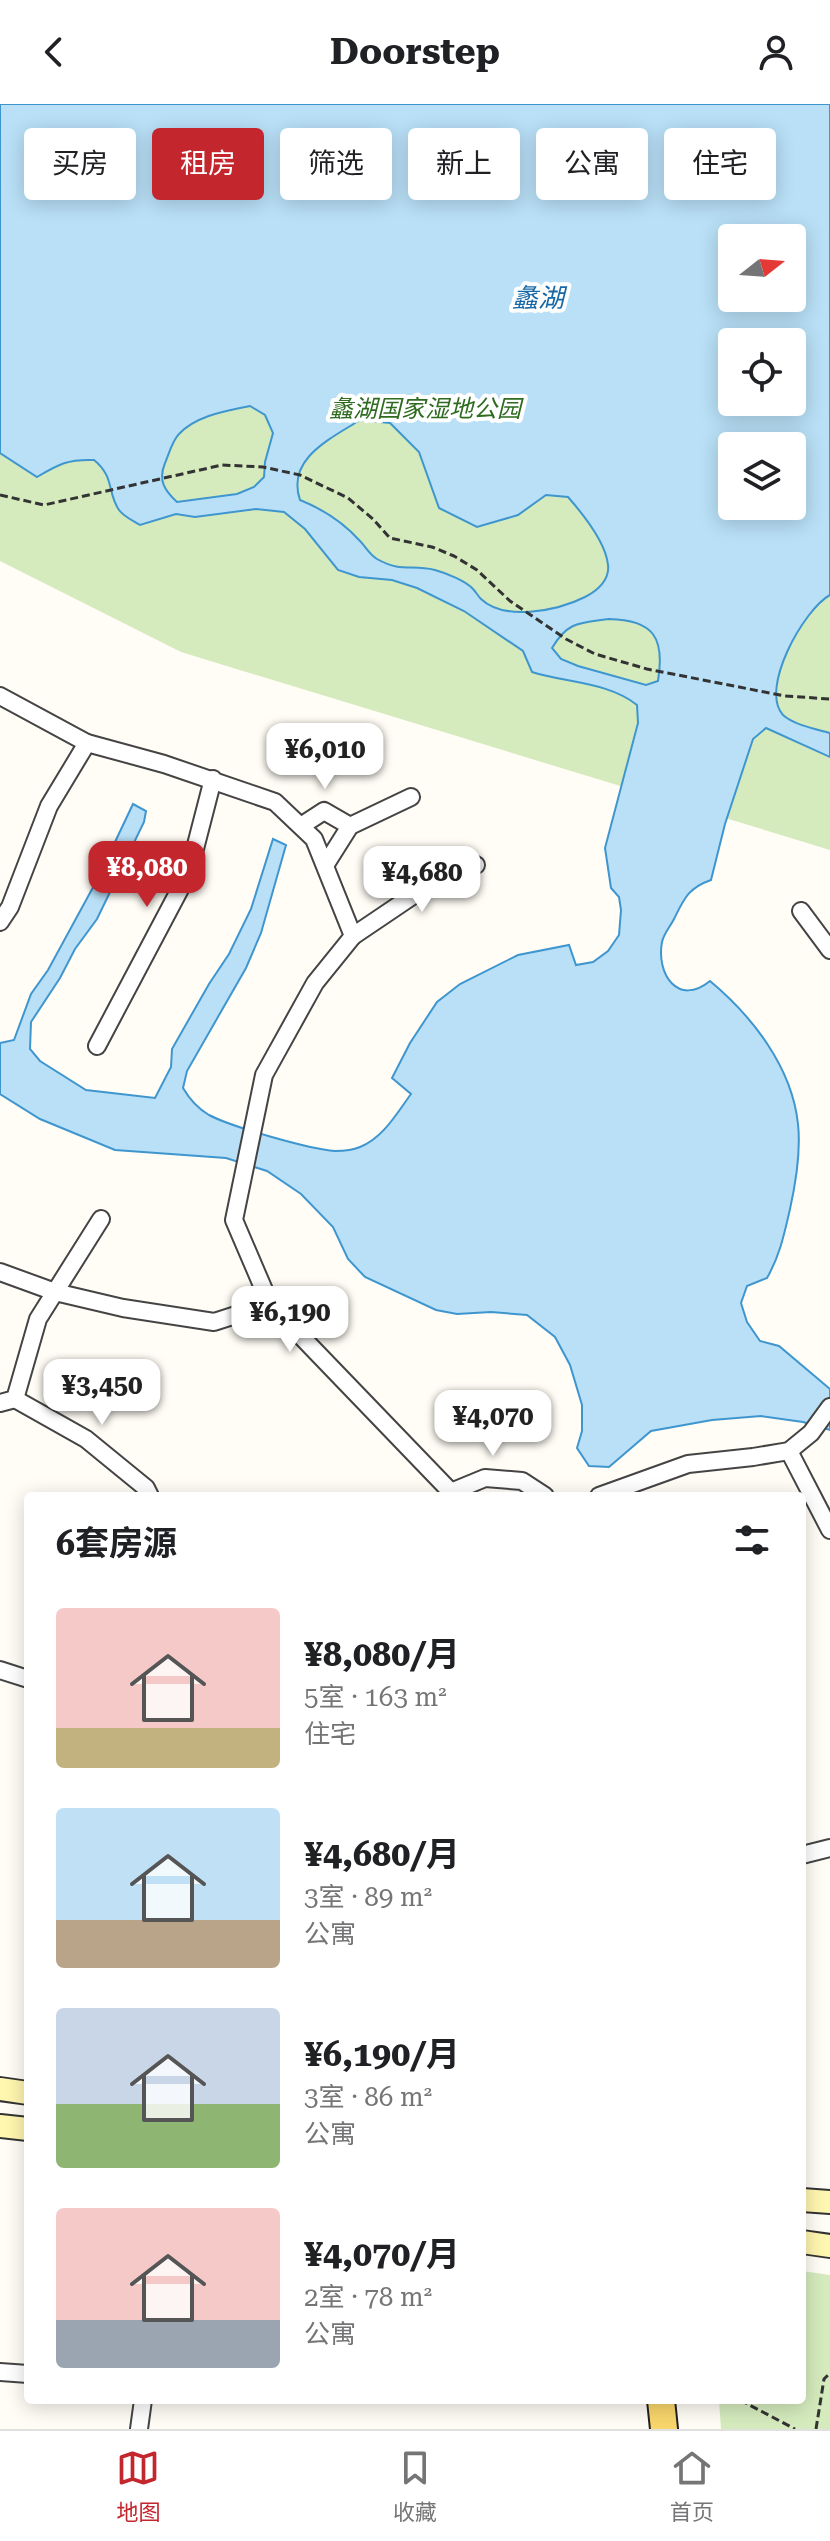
<!DOCTYPE html>
<html lang="zh">
<head>
<meta charset="utf-8">
<style>
  :root { --surface:#fff; --page:#f6f6f6; --text:#202124; --muted:#757577; --line:#e0e0e0; --accent:#c4262e }
  body { margin:0; font-family:"Roboto Serif","Noto Sans SC",serif; background:var(--page); color:var(--text); height:100vh; display:flex; flex-direction:column; font-size:30px; white-space:nowrap }
  * { box-sizing:border-box; margin:0 }
  p { font-size:26px; color:var(--muted) }
  .icon { flex:none; width:44px; height:44px; fill:none; stroke:currentColor; stroke-width:2; stroke-linecap:round; stroke-linejoin:round }
  .map { position:relative; flex:1; overflow:hidden }
  .drawer { position:absolute; left:24px; top:1388px; width:782px; height:912px; display:flex; flex-direction:column; background:var(--surface); border-radius:8px; box-shadow:0 4px 20px #0003 }
  .drawer>* { flex:none }
  .guide { position:absolute; left:24px; top:24px; width:782px; height:72px; display:flex; gap:16px }
  .needle { width:52px; rotate:73deg }
  .tools { position:absolute; left:718px; top:120px; display:grid; gap:16px }
  .tools a { display:grid; place-items:center; width:88px; height:88px; border-radius:8px; background:var(--surface); box-shadow:0 4px 20px #0003; font-size:40px }
  .price { position:absolute; translate:-50% -68px; padding:0 18px; border-radius:16px; background:#fff; color:#222; font-size:26px; line-height:52px; filter:drop-shadow(0 2px 4px #0008) }
  .price::after { content:''; position:absolute; left:50%; top:48px; width:24px; height:18px; margin-left:-12px; background:inherit; clip-path:polygon(0 0,100% 0,50% 100%) }
  .price.on { background:var(--accent); color:#fff }
  ul { padding:0; list-style:none }
  li { display:flex; align-items:center; gap:24px; height:200px; padding:0 32px }
  li span { display:grid; place-items:center; flex:none; width:224px; height:160px; border-radius:8px; color:#555 }
  li>.icon { margin-inline-start:auto }
  span .icon { width:96px; height:96px; fill:#fffc; stroke-width:1 }
  li b { font-size:34px }
  h2 { display:flex; justify-content:space-between; align-items:center; height:96px; padding:0 32px; font-size:34px }
  .pill { padding:0 28px; border-radius:8px; background:var(--surface); box-shadow:0 4px 20px #0003; font-size:28px; line-height:72px }
  .pill.on { background:var(--accent); color:#fff }
  header { display:flex; justify-content:space-between; align-items:center; height:104px; padding:0 32px; background:var(--surface); font-size:36px; font-weight:700 }
  .dock { display:flex; justify-content:space-around; align-items:center; height:112px; border-top:2px solid var(--line); background:var(--surface); font-size:22px; color:var(--muted) }
  .dock a { display:grid; justify-items:center; gap:4px }
  .dock .on { color:var(--accent) }
  .map>svg:first-child { display:block }
</style>
</head>
<body>
<header><svg class="icon" aria-label="back" viewBox="0 0 24 24"><path d="M15 5l-7 7 7 7"/></svg>Doorstep<svg class="icon" aria-label="person" viewBox="0 0 24 24"><circle cx="12" cy="8" r="4"/><path d="M4 21q1-7 8-7t8 7"/></svg></header>
<div class="map">
<svg width="830" height="2325" viewBox="0 0 830 2325">
  <rect width="100%" height="100%" fill="#fffdf5"/>
  <g fill="#d5ebbd" fill-rule="evenodd">
    <path d="M0 0H830V746L181 548 0 457ZM732 134H792V194H732ZM732 238H792V298H732ZM732 342H792V402H732Z"/>
    <path d="M802 2167 830 2171V2325H721L719 2296H802Z"/>
  </g>
  <path fill="#b9e0f7" stroke="#3f96cf" stroke-width="2" fill-rule="evenodd" d="M0 0H830V491C804 505 759 585 783 611 794 621 816 625 830 629V653L766 624 753 635 725 720 711 776C688 784 684 795 674 815 670 823 664 829 662 838 656 870 678 903 710 877 752 912 792 963 798 1020 801 1048 796 1078 790 1105 784 1131 780 1151 767 1174L747 1182 741 1199 747 1218 760 1237 779 1242 830 1285V1326L803 1318 761 1312 712 1316 651 1327 609 1363 589 1362 577 1344 582 1327V1301L570 1261 555 1233 527 1211 491 1208 457 1210 436 1206 365 1173 348 1155 333 1123 301 1090 267 1067 226 1054 115 1046 40 1015 0 990V939L14 936 31 890 48 866 97 776 133 700 146 707 144 718 97 815 75 845 60 874 31 918 30 945 40 957 86 986 155 994 171 963 172 945 209 880 229 850 251 805 273 735 286 741 261 829 246 864 187 967 183 984C190 996 197 1004 209 1011 232 1023 309 1045 335 1047 343 1047 353 1046 360 1043 383 1034 397 1009 411 990L392 974 410 939 437 898 460 880 518 851 569 841 576 861 593 858 608 847 619 831 621 806 619 793 611 784 605 744 638 619 637 601C608 578 567 579 532 568L523 547 464 507 417 484 392 476 359 473 338 466 305 425 284 408 256 405 195 413 176 410 140 421C134 417 124 413 119 406 107 389 115 373 94 356 68 355 59 360 37 373L0 349ZM732 134H792V194H732ZM732 238H792V298H732ZM250 302 265 311 273 329 265 358 264 373 254 383 237 390 177 398C164 386 158 376 165 359 169 350 172 337 179 330 197 311 227 307 250 302ZM360 316 390 319 419 348 439 404 477 423 518 411 546 391 568 393C582 409 606 439 608 461 610 476 597 487 585 493 559 506 505 518 481 495 478 492 476 488 473 485 466 477 446 469 435 466 411 460 402 469 377 455 369 450 366 443 360 437 343 418 325 406 300 396 286 355 330 335 360 316ZM732 342H792V402H732ZM609 515C654 516 665 534 658 577L646 581 578 562 561 555 552 544C568 517 580 519 609 515Z"/>
  <g fill="none" stroke-linecap="round" stroke-linejoin="round">
    <g stroke="#444" stroke-width="20">
      <g id="street">
        <path d="M0 592 87 639 164 660 275 698 314 735 353 832 315 879 264 971 234 1116 270 1200 451 1388"/>
        <path d="M301 722 324 707 350 722"/>
        <path d="M326 760 350 722 411 693"/>
        <path d="M801 807 830 846"/>
        <path d="M0 818 10 803 49 702 87 639"/>
        <path d="M353 832 433 778 476 761"/>
        <path d="M97 942 189 768 213 675"/>
        <path d="M0 1168 55 1188 123 1204 214 1218 270 1200"/>
        <path d="M15 1295 86 1335 146 1384 150 1392"/>
        <path d="M0 1299 15 1295 38 1215 101 1115"/>
        <path d="M789 1347 830 1426"/>
        <path d="M447 1392 451 1388 485 1374 522 1377 545 1392"/>
        <path d="M599 1392 688 1360 753 1353 789 1347 811 1329 830 1303"/>
        <path d="M0 1566 28 1575"/>
        <path d="M802 1751 830 1744"/>
        <path d="M0 2268 28 2270"/>
        <path d="M139 2325 143 2296"/>
      </g>
    </g>
    <g stroke="#333" stroke-width="26">
      <g id="secondary">
        <path d="M0 1985 28 1989"/>
        <path d="M0 2022 28 2025"/>
        <path d="M802 2096 830 2098"/>
        <path d="M802 2138 830 2142"/>
      </g>
    </g>
    <g stroke="#222" stroke-width="30">
      <path id="primary" d="M661 2296 664 2325"/>
    </g>
    <g stroke="#333" stroke-width="3" stroke-dasharray="8 4" stroke-linecap="butt">
      <path d="M0 391 44 401 222 361 263 363 300 371 348 394 373 415 390 434 432 443 454 452 477 466 510 497 566 535 595 550 647 565 785 592 830 595"/>
      <path d="M740 2296 795 2325"/>
      <path d="M816 2325 824 2275 830 2269"/>
    </g>
    <use href="#street" stroke="#fff" stroke-width="16"/>
    <use href="#secondary" stroke="#fff6b0" stroke-width="22"/>
    <use href="#primary" stroke="#f9d66b" stroke-width="26"/>
  </g>
  <g text-anchor="middle" dominant-baseline="central" stroke-width="8" stroke-linejoin="round" paint-order="stroke">
    <g font-size="24" font-style="italic" fill="#2f6b1f" stroke="#fff">
      <text x="425" y="305">蠡湖国家湿地公园</text>
    </g>
    <g font-size="26" font-style="italic" fill="#1768a6" stroke="#fff">
      <text x="538" y="194">蠡湖</text>
    </g>
  </g>
</svg>
<div class="tools">
<a><svg class="needle" viewBox="-14 -14 28 28"><path d="M0-13l5 13h-10z" fill="#e53935"/><path d="M0 13l5-13h-10z" fill="#757577"/></svg></a>
<a><svg class="icon" aria-label="locate" viewBox="0 0 24 24"><circle cx="12" cy="12" r="6"/><path d="M12 2v4M12 18v4M2 12h4M18 12h4"/></svg></a>
<a><svg class="icon" aria-label="layers" viewBox="0 0 24 24"><path d="M12 4l9 5-9 5-9-5zM3 14l9 5 9-5"/></svg></a>
</div>
<b class="price" style="left:325px;top:687px">¥6,010</b>
<b class="price on" style="left:147px;top:805px">¥8,080</b>
<b class="price" style="left:422px;top:810px">¥4,680</b>
<b class="price" style="left:290px;top:1250px">¥6,190</b>
<b class="price" style="left:102px;top:1323px">¥3,450</b>
<b class="price" style="left:493px;top:1354px">¥4,070</b>
<div class="guide">
<a class="pill">买房</a>
<a class="pill on">租房</a>
<a class="pill">筛选</a>
<a class="pill">新上</a>
<a class="pill">公寓</a>
<a class="pill">住宅</a>
</div>
<section class="drawer">
<h2>6套房源<svg class="icon" aria-label="filters" viewBox="0 0 24 24"><path d="M4 7h16M4 17h16"/><circle cx="9" cy="7" r="2"/><circle cx="15" cy="17" r="2"/></svg></h2>
<ul>
<li><span style="background:linear-gradient(#f6c9c9 75%,#c2b280 0)"><svg class="icon" aria-label="home" viewBox="0 0 24 24"><path d="M3 11l9-7 9 7M6 9v11h12V9"/></svg></span><div><b>¥8,080/月</b><p>5室 · 163 m²</p><p>住宅</p></div></li>
<li><span style="background:linear-gradient(#bfe0f5 70%,#b9a48a 0)"><svg class="icon" aria-label="home" viewBox="0 0 24 24"><path d="M3 11l9-7 9 7M6 9v11h12V9"/></svg></span><div><b>¥4,680/月</b><p>3室 · 89 m²</p><p>公寓</p></div></li>
<li><span style="background:linear-gradient(#c9d6e8 60%,#8fb573 0)"><svg class="icon" aria-label="home" viewBox="0 0 24 24"><path d="M3 11l9-7 9 7M6 9v11h12V9"/></svg></span><div><b>¥6,190/月</b><p>3室 · 86 m²</p><p>公寓</p></div></li>
<li><span style="background:linear-gradient(#f6c9c9 70%,#9aa5b1 0)"><svg class="icon" aria-label="home" viewBox="0 0 24 24"><path d="M3 11l9-7 9 7M6 9v11h12V9"/></svg></span><div><b>¥4,070/月</b><p>2室 · 78 m²</p><p>公寓</p></div></li>
</ul>
</section>
</div>
<nav class="dock">
<a class="on"><svg class="icon" aria-label="map" viewBox="0 0 24 24"><path d="M3 6l6-2 6 2 6-2v14l-6 2-6-2-6 2zM9 4v14M15 6v14"/></svg>地图</a>
<a><svg class="icon" aria-label="saved" viewBox="0 0 24 24"><path d="M7 4h10v16l-5-4-5 4z"/></svg>收藏</a>
<a><svg class="icon" aria-label="home" viewBox="0 0 24 24"><path d="M3 11l9-7 9 7M6 9v11h12V9"/></svg>首页</a>
</nav>
</body>
</html>
